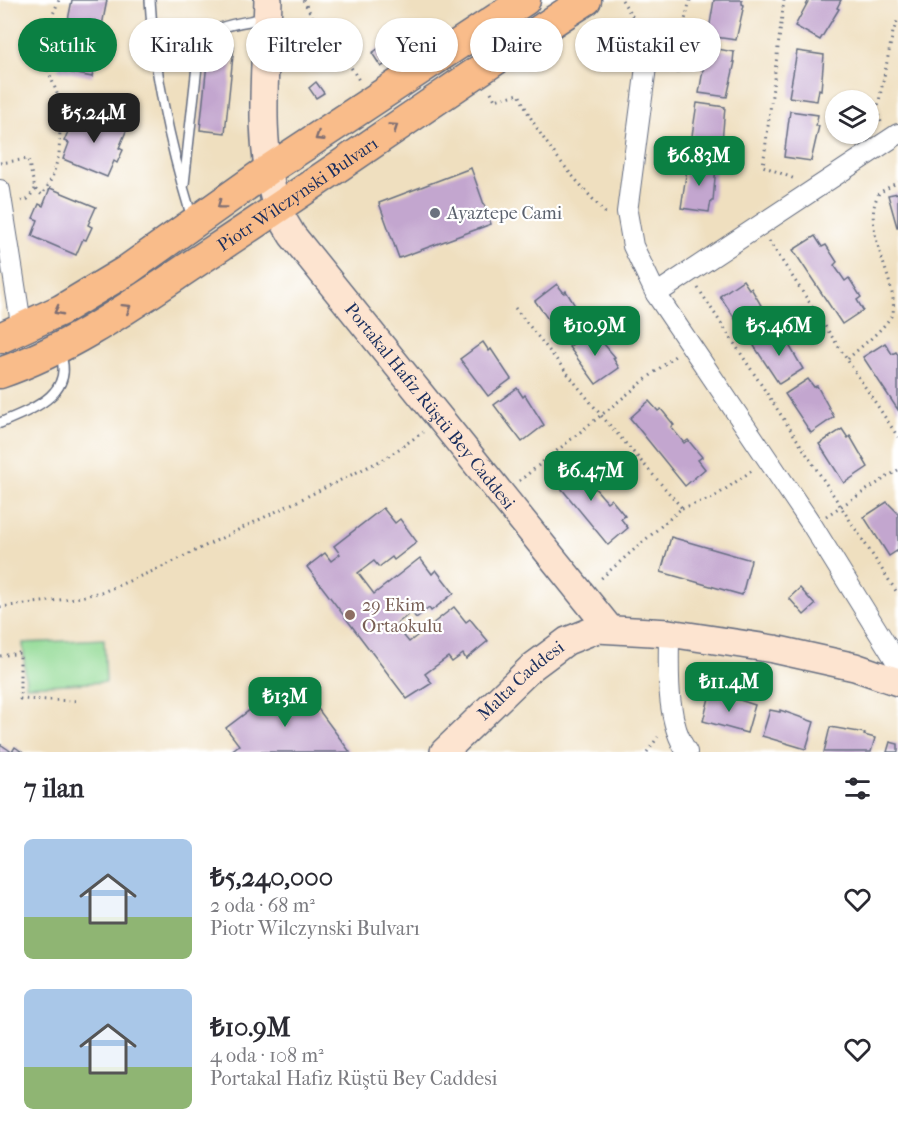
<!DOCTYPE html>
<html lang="tr">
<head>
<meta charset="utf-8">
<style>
  :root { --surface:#fff; --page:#f7f7f7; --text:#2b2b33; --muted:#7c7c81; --accent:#0b8043 }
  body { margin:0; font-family:"IM FELL French Canon",serif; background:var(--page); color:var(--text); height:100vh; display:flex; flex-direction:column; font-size:22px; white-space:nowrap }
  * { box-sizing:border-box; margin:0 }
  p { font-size:20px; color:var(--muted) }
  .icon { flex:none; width:33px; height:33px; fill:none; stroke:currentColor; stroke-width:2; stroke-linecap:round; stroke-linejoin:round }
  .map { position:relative; height:752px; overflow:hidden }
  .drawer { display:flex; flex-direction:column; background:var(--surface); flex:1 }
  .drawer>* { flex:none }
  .banner { position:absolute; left:18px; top:18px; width:862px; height:54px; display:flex; gap:12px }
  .fabs { position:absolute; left:825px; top:90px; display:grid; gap:12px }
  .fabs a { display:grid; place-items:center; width:54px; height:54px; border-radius:50%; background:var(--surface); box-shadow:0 2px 4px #0004; font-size:30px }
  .price { position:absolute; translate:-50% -51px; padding:0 14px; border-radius:12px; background:var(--accent); color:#fff; font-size:20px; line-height:39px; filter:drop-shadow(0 2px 3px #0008) }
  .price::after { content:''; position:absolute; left:50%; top:36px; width:18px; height:14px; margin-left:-9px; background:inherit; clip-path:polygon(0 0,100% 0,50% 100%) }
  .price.on { background:#222; color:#fff }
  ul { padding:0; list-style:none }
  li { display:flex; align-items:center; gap:18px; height:150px; padding:0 24px }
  li span { display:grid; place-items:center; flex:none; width:168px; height:120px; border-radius:9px; color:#555 }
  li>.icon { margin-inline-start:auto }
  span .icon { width:72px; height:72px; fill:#fffc; stroke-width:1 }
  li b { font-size:26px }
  h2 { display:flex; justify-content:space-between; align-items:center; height:72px; padding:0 24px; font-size:26px }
  .pill { padding:0 21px; border-radius:27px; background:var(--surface); box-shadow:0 2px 4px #0004; font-size:21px; line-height:54px }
  .pill.on { background:var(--accent); color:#fff }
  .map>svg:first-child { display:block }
</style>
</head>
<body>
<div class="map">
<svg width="898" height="752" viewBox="0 0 898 752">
  <rect width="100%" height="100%" fill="#fff"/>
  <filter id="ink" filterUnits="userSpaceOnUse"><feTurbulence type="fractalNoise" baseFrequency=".0167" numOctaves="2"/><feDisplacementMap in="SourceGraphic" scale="12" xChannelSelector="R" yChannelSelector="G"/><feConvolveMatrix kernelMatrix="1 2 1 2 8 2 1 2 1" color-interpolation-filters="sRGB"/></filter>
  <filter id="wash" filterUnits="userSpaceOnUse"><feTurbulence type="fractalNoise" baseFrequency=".008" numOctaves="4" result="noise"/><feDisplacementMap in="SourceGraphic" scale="24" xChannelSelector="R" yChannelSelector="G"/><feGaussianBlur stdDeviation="1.35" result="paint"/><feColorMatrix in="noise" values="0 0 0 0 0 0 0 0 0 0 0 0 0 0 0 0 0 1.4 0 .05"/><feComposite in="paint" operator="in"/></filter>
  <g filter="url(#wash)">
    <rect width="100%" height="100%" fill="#efdfbf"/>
    <path fill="#92da94" stroke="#568479" stroke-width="1.5" d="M104 639 106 682 26 686 23 643Z"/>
    <g id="blocks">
      <g fill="#c3a6cf">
        <path d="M72 0H107L92 77 58 70Z"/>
        <path d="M714 0H742V4L744 5 736 40 708 36Z"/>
        <path d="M809 0H841L837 8 839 9 820 40 795 26Z"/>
        <path d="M397 36 407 50 381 67 372 53Z"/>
        <path d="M209 44 234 46 225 133 200 130Z"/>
        <path d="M707 47 734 52 733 62H735L727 97 699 93Z"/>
        <path d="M797 51 824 55 821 90 819 89 817 101 789 97Z"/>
        <path d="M316 82 324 93 316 98 309 88Z"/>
        <path d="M697 103 725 107 722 142H720L718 153 690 149Z"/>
        <path d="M81 111 127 129 119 148 123 150 117 163 114 161 107 177 63 159 69 143 64 141 70 127 74 128Z"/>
        <path d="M790 111 818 115 816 126H819L811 161 784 157Z"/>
        <path d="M688 162 716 166 713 201H711L709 212 681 208Z"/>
        <path d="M471 168 491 224 399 258 379 203Z"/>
        <path d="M50 188 96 207 88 225 92 227 86 240 83 239 76 255 32 236 38 220 33 218 39 204 43 206Z"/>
        <path d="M898 193V227H897L888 195Z"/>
        <path d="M815 236 822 247 826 245 837 262 834 265 845 281 849 278 861 297 857 300 863 310 842 324 793 250Z"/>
        <path d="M743 280 749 289 751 288 769 319 745 334 720 296Z"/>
        <path d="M557 284 564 293 566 291 585 322 562 339 535 301Z"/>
        <path d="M592 330 615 357 613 358 619 368 596 384 569 347Z"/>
        <path d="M777 330 783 339 785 338 803 369 779 384 754 346Z"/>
        <path d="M483 342 489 351 491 349 511 379 488 396 460 359Z"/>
        <path d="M885 343 892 354 896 352 898 355V410L863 357Z"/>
        <path d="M808 379 814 387 817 386 834 417 811 433 785 394Z"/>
        <path d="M517 388 523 397 525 395 544 425 522 442 494 405Z"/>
        <path d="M649 401 658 411 661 409 674 425 671 427 684 443 688 440 702 457 698 460 705 469 685 486 630 418Z"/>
        <path d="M842 429 848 438 850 436 868 467 844 483 819 444Z"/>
        <path d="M572 461 580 471 584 468 597 484 594 487 607 502 611 499 625 516 621 519 628 528 608 545 552 477Z"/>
        <path d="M887 502 898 513V550L889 556 864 517Z"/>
        <path d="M383 508 395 523 400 519 417 542 394 560 392 557 379 567 374 561 358 573 374 594 420 558 432 574 436 570 454 593 431 611 429 608 416 618 412 612 395 625 409 642 454 607 466 622 470 619 488 641 466 659 463 654 452 662 448 657 425 674 432 683 407 699 307 567 325 553 331 561 340 554 334 546Z"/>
        <path d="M671 537 751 560 742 595 661 572Z"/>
        <path d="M800 588 815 605 804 615 789 598Z"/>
        <path d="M279 688 292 705 307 694 350 752H230L239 745 226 728Z"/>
        <path d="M710 694 720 697 721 694 755 705 747 733 703 721Z"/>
        <path d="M770 710 780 712V710L814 722 806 749 762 736Z"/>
        <path d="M830 727 865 733 864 735 875 738 871 752H824Z"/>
        <path d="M890 742 898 744V752H887Z"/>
        <path d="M0 744 12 752 15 747 22 752H0Z"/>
      </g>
    </g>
  </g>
  <g filter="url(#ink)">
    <use href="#blocks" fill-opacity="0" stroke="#656d80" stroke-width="1.5"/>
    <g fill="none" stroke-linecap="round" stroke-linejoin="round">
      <g stroke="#656d80" stroke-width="12">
        <g id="lane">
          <path d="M150 0C154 75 170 146 192 218"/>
          <path d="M184 184 199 48C205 24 245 23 265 18"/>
          <path d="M0 423C30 410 76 395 60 353"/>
        </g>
      </g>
      <g stroke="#656d80" stroke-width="22">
        <g id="street">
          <path d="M646 67 627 212 633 246 656 294 812 525 898 664"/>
          <path d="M0 190 22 330"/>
          <path d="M656 294 898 134"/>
          <path d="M669 633C669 670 665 719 687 752"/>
        </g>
      </g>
      <g stroke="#656d80" stroke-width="30">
        <g id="secondary">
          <path id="s1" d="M268 0C266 67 256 141 277 207 280 216 287 226 292 235L609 628"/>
          <path id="s2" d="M444 752 532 667 567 641 597 629 669 633 774 649 855 667 898 682"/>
        </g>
      </g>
      <g stroke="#656d80" stroke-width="33">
        <g id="primary">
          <path d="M0 338 61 310 126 271 268 170 525 0"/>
          <path id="s3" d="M0 373C78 346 144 296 213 251 338 169 460 81 586 0"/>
        </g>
      </g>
      <g stroke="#656d80" stroke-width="3" stroke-dasharray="1.5 4.5" stroke-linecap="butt">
        <path d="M303 0 316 23 335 41 360 82"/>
        <path d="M622 0 652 48"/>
        <path d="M784 0 763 166 795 179"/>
        <path d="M665 70 677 72 682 32 690 0"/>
        <path d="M491 92 495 100 519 94C539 141 574 178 608 216"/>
        <path d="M881 122 877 111 893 32 898 19"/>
        <path d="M0 163 28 159 35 189 42 195 52 178 59 155 61 104 47 67 45 50 50 21 59 0"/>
        <path d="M21 201 28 199 35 189"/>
        <path d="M769 241 898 437"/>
        <path d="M698 288 898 594"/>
        <path d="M515 308 600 414 682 508 599 580"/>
        <path d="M848 359C862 345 883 331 893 313 898 279 859 229 879 193L898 182"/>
        <path d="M519 481 675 356"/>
        <path d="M682 508 713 498 754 469"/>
        <path d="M826 516 898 470"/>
        <path d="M0 607 76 598 105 591 160 568 386 458 423 432"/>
        <path d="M0 656 20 653V699L79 701"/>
        <path d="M647 752 658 737"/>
      </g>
      <use href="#lane" stroke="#fff" stroke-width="9"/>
      <use href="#street" stroke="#fff" stroke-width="20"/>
      <use href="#secondary" stroke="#fde4d0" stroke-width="27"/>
      <use href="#primary" stroke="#f9bc8a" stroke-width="30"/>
    </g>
    <defs><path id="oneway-chevron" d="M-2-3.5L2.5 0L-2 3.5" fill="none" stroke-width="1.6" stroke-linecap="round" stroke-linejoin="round" transform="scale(1.5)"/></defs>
    <g stroke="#7f6e72">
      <use href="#oneway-chevron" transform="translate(394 127) rotate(-34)"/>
      <use href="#oneway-chevron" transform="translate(319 137) rotate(147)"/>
      <use href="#oneway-chevron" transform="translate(221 205) rotate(143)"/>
      <use href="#oneway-chevron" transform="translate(127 308) rotate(-32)"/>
      <use href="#oneway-chevron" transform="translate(58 311) rotate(152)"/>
    </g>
  </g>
  <circle fill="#6b7280" stroke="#fff" stroke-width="2" cx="435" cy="213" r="6"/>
  <circle fill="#8d6e63" stroke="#fff" stroke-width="2" cx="350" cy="615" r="6"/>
  <g text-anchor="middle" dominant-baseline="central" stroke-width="4.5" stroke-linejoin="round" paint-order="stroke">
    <g font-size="18" fill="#1b2f5e" stroke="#fff">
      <text stroke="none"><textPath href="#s3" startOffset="348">Piotr Wilczynski Bulvarı</textPath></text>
      <text stroke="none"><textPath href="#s1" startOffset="460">Portakal Hafız Rüştü Bey Caddesi</textPath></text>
      <text stroke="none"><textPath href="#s2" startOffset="105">Malta Caddesi</textPath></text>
    </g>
    <g font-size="18" fill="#5b616d" stroke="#fff" text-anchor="start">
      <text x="447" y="213">Ayaztepe Cami</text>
    </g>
    <g font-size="18" fill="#785e54" stroke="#fff" text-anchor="start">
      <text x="362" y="605">29 Ekim<tspan x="362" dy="21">Ortaokulu</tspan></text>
    </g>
  </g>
</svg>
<div class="fabs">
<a><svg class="icon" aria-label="layers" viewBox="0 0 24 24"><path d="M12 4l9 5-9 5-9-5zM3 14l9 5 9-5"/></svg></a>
</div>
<b class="price on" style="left:94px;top:144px">₺5.24M</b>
<b class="price" style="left:699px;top:187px">₺6.83M</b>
<b class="price" style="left:595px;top:357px">₺10.9M</b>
<b class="price" style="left:779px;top:357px">₺5.46M</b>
<b class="price" style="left:591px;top:502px">₺6.47M</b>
<b class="price" style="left:729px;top:713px">₺11.4M</b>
<b class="price" style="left:285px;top:728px">₺13M</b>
<div class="banner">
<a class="pill on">Satılık</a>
<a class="pill">Kiralık</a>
<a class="pill">Filtreler</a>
<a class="pill">Yeni</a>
<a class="pill">Daire</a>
<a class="pill">Müstakil ev</a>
</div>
</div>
<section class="drawer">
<h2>7 ilan<svg class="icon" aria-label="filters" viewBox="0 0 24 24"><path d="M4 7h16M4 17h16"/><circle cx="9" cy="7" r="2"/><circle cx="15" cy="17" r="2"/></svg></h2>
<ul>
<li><span style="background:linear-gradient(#a9c7e8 65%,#8fb573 0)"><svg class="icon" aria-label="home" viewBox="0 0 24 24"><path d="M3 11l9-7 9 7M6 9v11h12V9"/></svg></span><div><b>₺5,240,000</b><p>2 oda · 68 m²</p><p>Piotr Wilczynski Bulvarı</p></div><svg class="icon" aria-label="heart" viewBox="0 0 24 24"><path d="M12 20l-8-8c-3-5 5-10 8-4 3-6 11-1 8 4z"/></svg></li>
<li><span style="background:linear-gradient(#a9c7e8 65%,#8fb573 0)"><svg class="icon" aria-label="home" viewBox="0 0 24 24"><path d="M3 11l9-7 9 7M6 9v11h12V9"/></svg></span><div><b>₺10.9M</b><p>4 oda · 108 m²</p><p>Portakal Hafız Rüştü Bey Caddesi</p></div><svg class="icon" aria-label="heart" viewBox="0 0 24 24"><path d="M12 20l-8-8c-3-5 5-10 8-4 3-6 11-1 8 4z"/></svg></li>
</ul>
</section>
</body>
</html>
